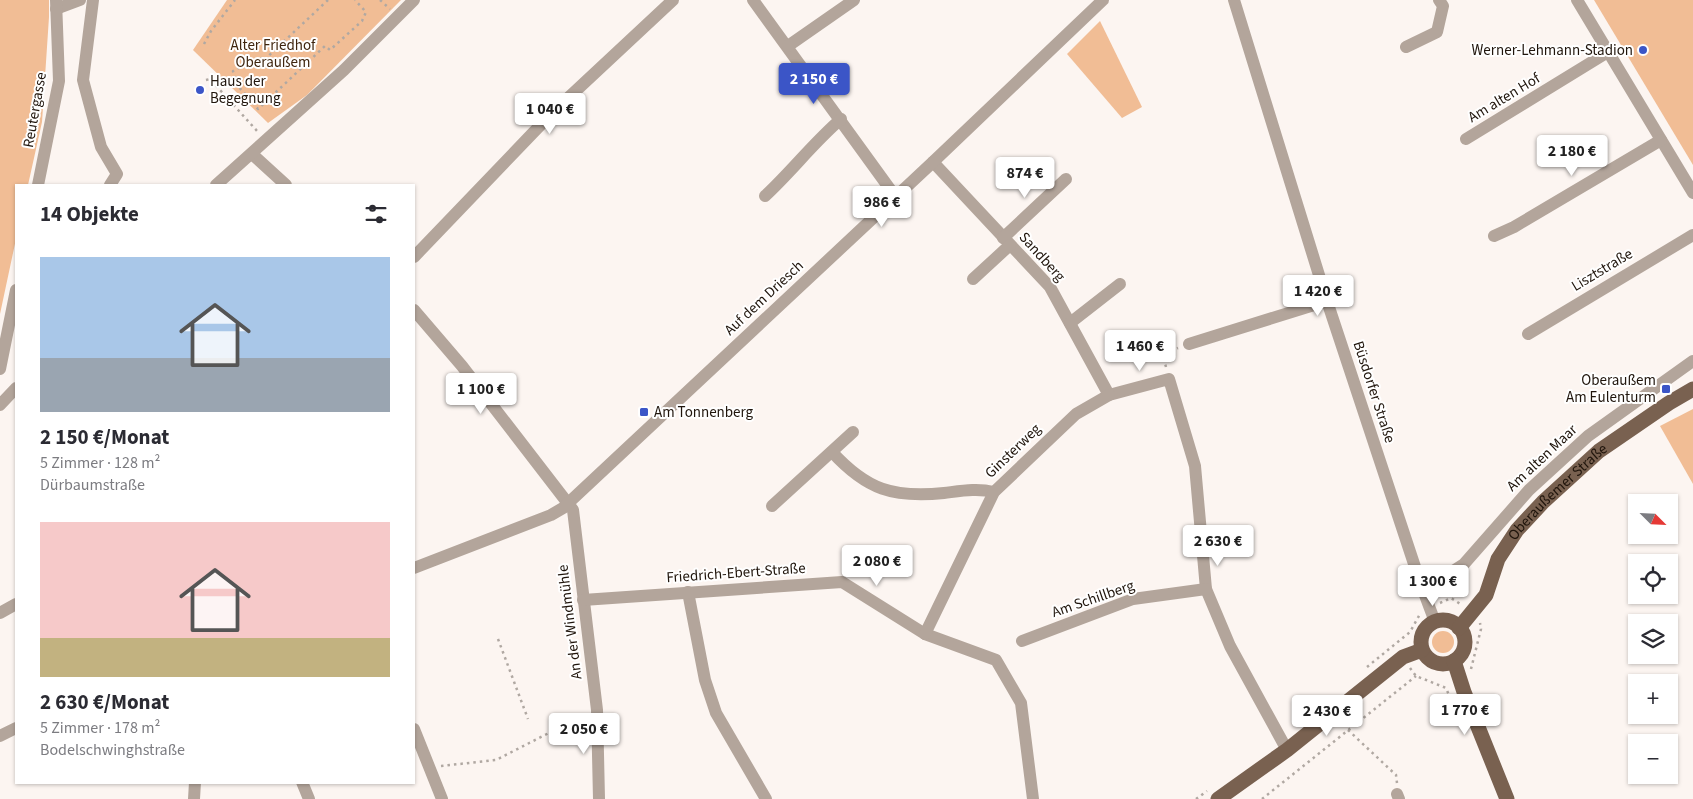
<!DOCTYPE html>
<html lang="de">
<head>
<meta charset="utf-8">
<style>
  :root { --surface:#fff; --page:#f7f7f7; --text:#2b2b33; --muted:#7c7c81; --accent:#3b55c7 }
  body { margin:0; font-family:"Source Sans 3",sans-serif; background:var(--page); color:var(--text); height:100vh; display:flex; flex-direction:column; font-size:19px; white-space:nowrap }
  * { box-sizing:border-box; margin:0 }
  p { font-size:16px; color:var(--muted) }
  .icon { flex:none; width:28px; height:28px; fill:none; stroke:currentColor; stroke-width:2; stroke-linecap:round; stroke-linejoin:round }
  .map { position:relative; flex:1; overflow:hidden }
  .sheet { position:absolute; left:15px; top:184px; width:400px; height:600px; display:flex; flex-direction:column; background:var(--surface); border-radius:0px; box-shadow:0 1px 4px #0004 }
  .sheet>* { flex:none }
  .needle { width:32px; rotate:114deg }
  .buttons { position:absolute; left:1628px; top:494px; display:grid; gap:10px }
  .buttons a { display:grid; place-items:center; width:50px; height:50px; border-radius:0px; background:var(--surface); box-shadow:0 1px 4px #0004; font-size:25px }
  .price { position:absolute; translate:-50% -42px; padding:0 11px; border-radius:5px; background:#fff; color:#222; font-size:16px; line-height:32px; filter:drop-shadow(0 1px 2px #0008) }
  .price::after { content:''; position:absolute; left:50%; top:30px; width:15px; height:11px; margin-left:-8px; background:inherit; clip-path:polygon(0 0,100% 0,50% 100%) }
  .price.selected { background:var(--accent); color:#fff }
  ul { padding:0; list-style:none }
  li { display:grid; align-content:center; gap:10px; height:265px; padding:0 25px }
  li span { display:grid; place-items:center; height:155px; border-radius:0px; color:#555 }
  li>.icon { margin-inline-start:auto }
  span .icon { width:90px; height:90px; fill:#fffc; stroke-width:1 }
  li b { font-size:21px }
  h2 { display:flex; justify-content:space-between; align-items:center; height:60px; padding:0 25px; font-size:21px }
  .map>svg:first-child { display:block }
</style>
</head>
<body>
<div class="map">
<svg width="1693" height="799" viewBox="0 0 1693 799">
  <rect width="100%" height="100%" fill="#fcf5f1"/>
  <g fill="#f1bd95">
    <path d="M0 0H49V17L42 122 28 185H16V239L0 314Z"/>
    <path d="M227 0H401L307 95 268 123 193 50Z"/>
    <path d="M1594 0H1693V165Z"/>
    <path d="M1100 21 1142 107 1122 118 1067 54Z"/>
    <path d="M1693 409V484L1660 426Z"/>
    <circle cx="1443" cy="642" r="11"/>
  </g>
  <g fill="none" stroke-linecap="round" stroke-linejoin="round">
    <g stroke="#b0a8a2" stroke-width="2.5" stroke-dasharray="2.5 4" stroke-linecap="butt">
      <path d="M328 0 263 61 260 57 233 71 238 86 258 109 325 46 330 50 362 21 366 12 355 0"/>
      <path d="M380 0 390 9"/>
      <path d="M204 44 211 31 235 0"/>
      <path d="M206 80 210 79 258 132"/>
      <path d="M1166 367 1164 360 1168 352 1178 348"/>
      <path d="M1440 603 1451 598 1462 605"/>
      <path d="M498 639 528 719"/>
      <path d="M1367 667 1410 632 1420 614"/>
      <path d="M1410 668 1416 676 1446 688 1451 700"/>
      <path d="M1471 669 1481 629 1480 623"/>
      <path d="M1348 730 1396 775 1397 783"/>
      <path d="M441 766 496 760 584 715"/>
      <path d="M1196 799 1207 791"/>
      <path d="M1262 799 1416 676"/>
    </g>
    <g stroke="#b3a59b" stroke-width="12">
      <path d="M93 0 83 80 101 147 117 174 110 185"/>
      <path d="M753 0 895 196"/>
      <path d="M1234 0 1327 301 1420 582 1435 622"/>
      <path d="M1577 0 1693 193"/>
      <path d="M56 9 80 0"/>
      <path d="M788 46 854 0"/>
      <path d="M1406 47 1437 32 1443 6 1439 0"/>
      <path d="M1466 139 1608 52"/>
      <path d="M252 154 286 185"/>
      <path d="M933 162 1050 287 1109 395 1169 379 1195 466 1206 589 1230 646 1287 750"/>
      <path d="M38 185 59 81 56 0"/>
      <path d="M216 185 344 70 414 0"/>
      <path d="M765 196C792 171 814 142 841 119"/>
      <path d="M1494 236 1514 227 1661 140"/>
      <path d="M1003 238 1066 179"/>
      <path d="M414 257 552 113 673 0"/>
      <path d="M973 279 1010 245"/>
      <path d="M414 310 462 366 573 510 597 710 599 799"/>
      <path d="M1070 323 1120 284"/>
      <path d="M1528 334 1693 235"/>
      <path d="M1189 344 1327 301"/>
      <path d="M0 369 16 290"/>
      <path d="M0 405 16 388"/>
      <path d="M832 452C867 490 893 498 944 493 961 491 977 488 994 492"/>
      <path d="M772 506 853 432"/>
      <path d="M414 568 551 515 563 508 933 162 1103 0"/>
      <path d="M1420 582 1447 575 1464 564 1529 490 1588 436 1693 361"/>
      <path d="M688 592 705 680 716 713 766 799"/>
      <path d="M583 600 842 582 925 634 996 660 1021 703 1033 799"/>
      <path d="M0 613 16 604"/>
      <path d="M925 634 994 492 1076 414 1109 395"/>
      <path d="M1022 641 1133 599 1206 589"/>
      <path d="M414 729 442 799"/>
      <path d="M0 736 16 728"/>
      <path d="M302 782 309 799"/>
      <path d="M1397 794 1399 799"/>
      <path d="M194 799 195 782"/>
    </g>
    <g stroke="#796150" stroke-width="15">
      <circle cx="1443" cy="642" r="22"/>
      <path id="s1" d="M1459 628 1486 595 1498 559 1517 530 1543 502 1599 451 1669 403 1693 389"/>
      <path d="M1454 661 1464 692 1507 799"/>
      <path d="M1218 799 1287 750 1403 657 1422 650"/>
    </g>
  </g>
  <g fill="#3b55c7" stroke="#fff" stroke-width="2">
    <circle cx="1643" cy="50" r="5"/>
    <circle cx="200" cy="90" r="5"/>
    <rect x="1661" y="384" width="10" height="10" rx="2.5"/>
    <rect x="639" y="407" width="10" height="10" rx="2.5"/>
  </g>
  <g text-anchor="middle" dominant-baseline="central" stroke-width="4" stroke-linejoin="round" paint-order="stroke">
    <g font-size="15" fill="#3f250e" stroke="#fff">
      <text x="273" y="45">Alter Friedhof<tspan x="273" dy="17">Oberaußem</tspan></text>
    </g>
    <g font-size="15" fill="#20150c" stroke="#fff" text-anchor="end">
      <text x="1633" y="50">Werner-Lehmann-Stadion</text>
      <text x="210" y="81" text-anchor="start">Haus der<tspan x="210" dy="17">Begegnung</tspan></text>
      <text x="1656" y="380">Oberaußem<tspan x="1656" dy="17">Am Eulenturm</tspan></text>
      <text x="654" y="412" text-anchor="start">Am Tonnenberg</text>
    </g>
    <g font-size="15" fill="#20150c" stroke="#fff">
      <text transform="translate(1504 98) rotate(-31)">Am alten Hof</text>
      <text transform="translate(35 110) rotate(-80)">Reutergasse</text>
      <text transform="translate(1042 257) rotate(48)">Sandberg</text>
      <text transform="translate(1602 270) rotate(-31)">Lisztstraße</text>
      <text transform="translate(764 298) rotate(-43)">Auf dem Driesch</text>
      <text transform="translate(1374 392) rotate(72)">Büsdorfer Straße</text>
      <text transform="translate(1013 451) rotate(-44)">Ginsterweg</text>
      <text transform="translate(1542 458) rotate(-43)">Am alten Maar</text>
      <text stroke="none"><textPath href="#s1" startOffset="171">Oberaußemer Straße</textPath></text>
      <text transform="translate(736 573) rotate(-4)">Friedrich-Ebert-Straße</text>
      <text transform="translate(1093 599) rotate(-19)">Am Schillberg</text>
      <text transform="translate(570 622) rotate(-97)">An der Windmühle</text>
    </g>
  </g>
</svg>
<div class="buttons">
<a><svg class="needle" viewBox="-14 -14 28 28"><path d="M0-13l5 13h-10z" fill="#e53935"/><path d="M0 13l5-13h-10z" fill="#7c7c81"/></svg></a>
<a><svg class="icon" aria-label="locate" viewBox="0 0 24 24"><circle cx="12" cy="12" r="6"/><path d="M12 2v4M12 18v4M2 12h4M18 12h4"/></svg></a>
<a><svg class="icon" aria-label="layers" viewBox="0 0 24 24"><path d="M12 4l9 5-9 5-9-5zM3 14l9 5 9-5"/></svg></a>
<a>+</a>
<a>−</a>
</div>
<b class="price selected" style="left:814px;top:105px">2 150 €</b>
<b class="price" style="left:550px;top:135px">1 040 €</b>
<b class="price" style="left:1572px;top:177px">2 180 €</b>
<b class="price" style="left:1025px;top:199px">874 €</b>
<b class="price" style="left:882px;top:228px">986 €</b>
<b class="price" style="left:1318px;top:317px">1 420 €</b>
<b class="price" style="left:1140px;top:372px">1 460 €</b>
<b class="price" style="left:481px;top:415px">1 100 €</b>
<b class="price" style="left:1218px;top:567px">2 630 €</b>
<b class="price" style="left:877px;top:587px">2 080 €</b>
<b class="price" style="left:1433px;top:607px">1 300 €</b>
<b class="price" style="left:1465px;top:736px">1 770 €</b>
<b class="price" style="left:1327px;top:737px">2 430 €</b>
<b class="price" style="left:584px;top:755px">2 050 €</b>
<section class="sheet">
<h2>14 Objekte<svg class="icon" aria-label="filters" viewBox="0 0 24 24"><path d="M4 7h16M4 17h16"/><circle cx="9" cy="7" r="2"/><circle cx="15" cy="17" r="2"/></svg></h2>
<ul>
<li><span style="background:linear-gradient(#a9c7e8 65%,#9aa5b1 0)"><svg class="icon" aria-label="home" viewBox="0 0 24 24"><path d="M3 11l9-7 9 7M6 9v11h12V9"/></svg></span><div><b>2 150 €/Monat</b><p>5 Zimmer · 128 m²</p><p>Dürbaumstraße</p></div></li>
<li><span style="background:linear-gradient(#f6c9c9 75%,#c2b280 0)"><svg class="icon" aria-label="home" viewBox="0 0 24 24"><path d="M3 11l9-7 9 7M6 9v11h12V9"/></svg></span><div><b>2 630 €/Monat</b><p>5 Zimmer · 178 m²</p><p>Bodelschwinghstraße</p></div></li>
</ul>
</section>
</div>
</body>
</html>
